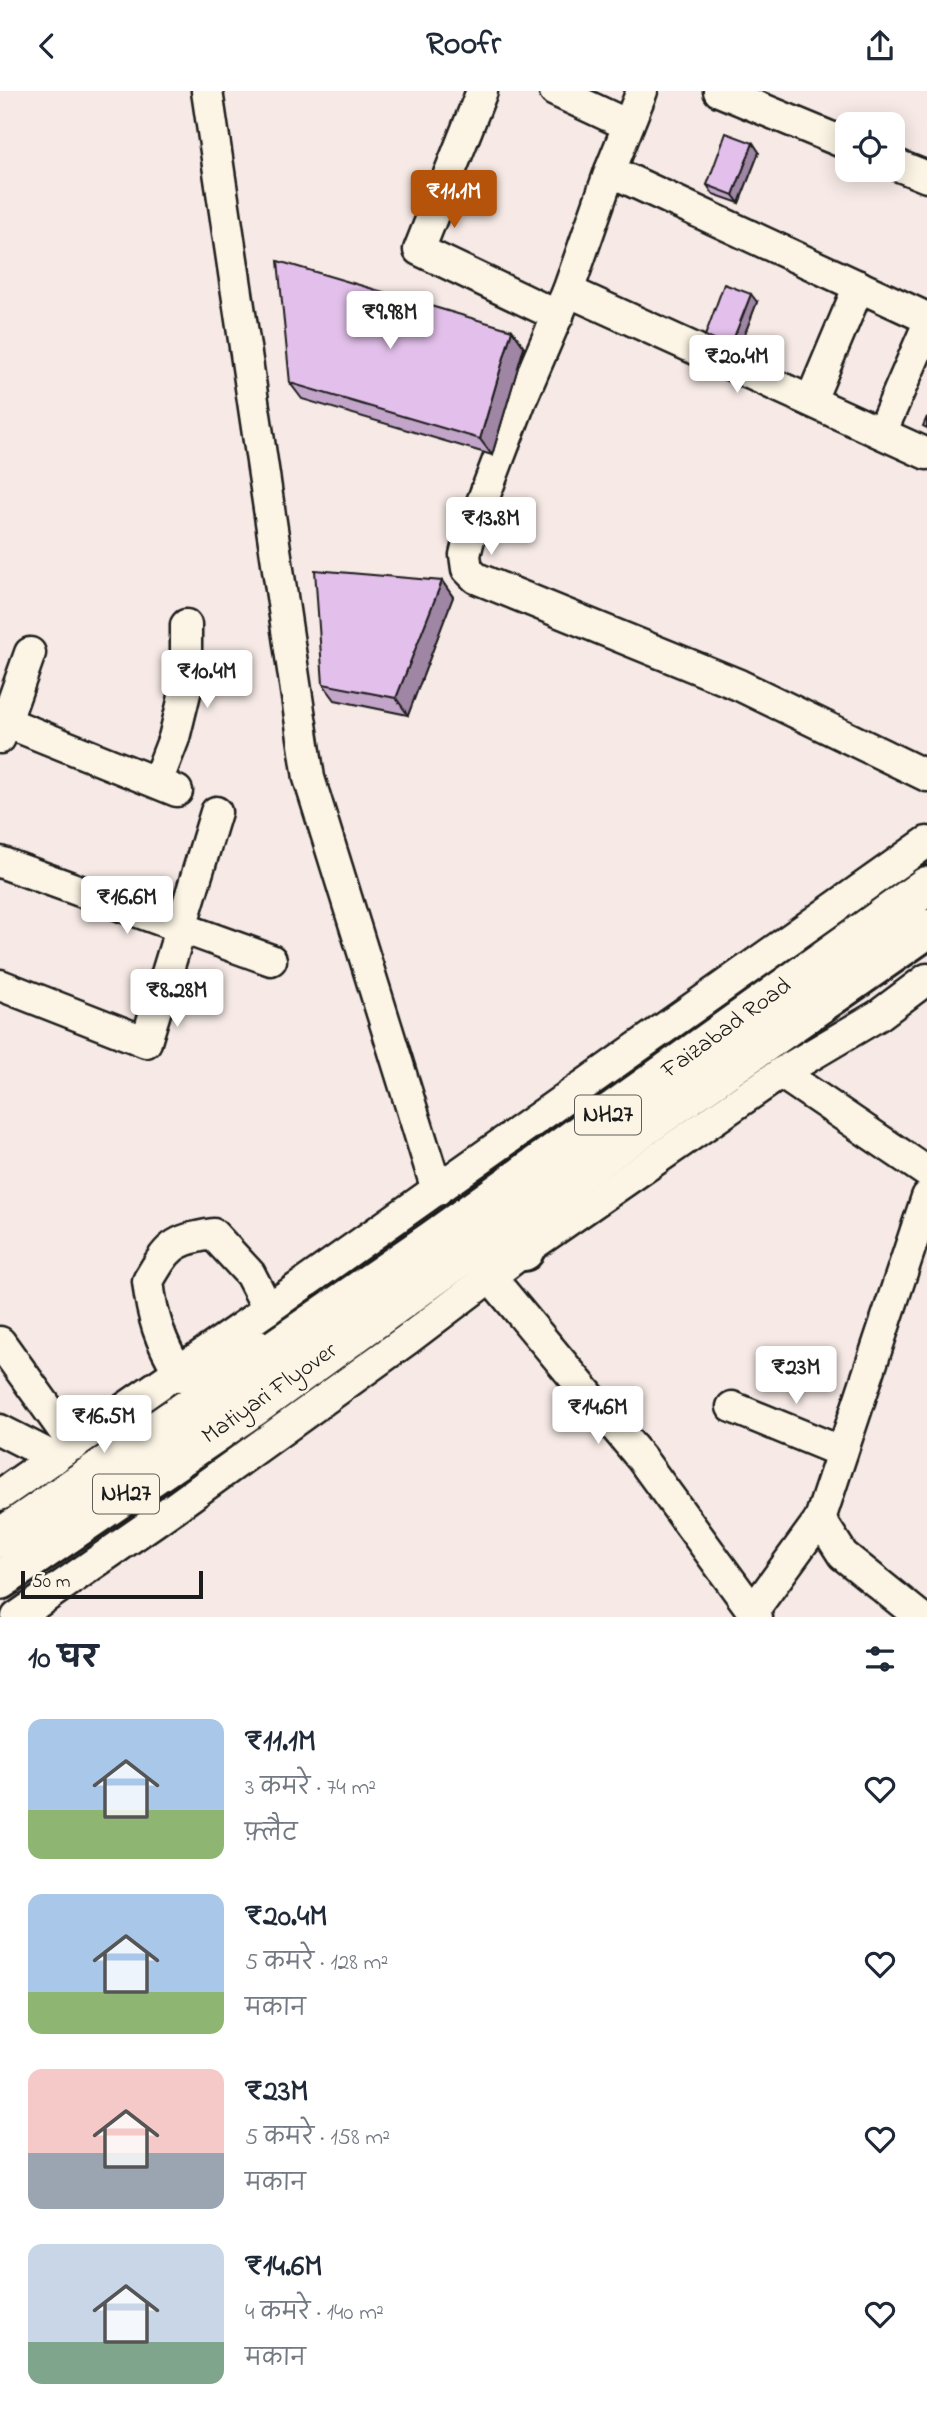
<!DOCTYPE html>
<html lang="hi">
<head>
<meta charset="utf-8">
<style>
  :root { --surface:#fff; --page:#f6f6f7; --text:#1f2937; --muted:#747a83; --accent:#b45309 }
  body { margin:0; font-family:"Indie Flower","Playpen Sans Deva",sans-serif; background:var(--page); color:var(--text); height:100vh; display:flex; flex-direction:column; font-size:26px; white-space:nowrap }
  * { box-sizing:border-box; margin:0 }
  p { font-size:23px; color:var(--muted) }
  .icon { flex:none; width:38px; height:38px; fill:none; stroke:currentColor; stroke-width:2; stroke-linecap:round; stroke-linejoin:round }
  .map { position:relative; height:1526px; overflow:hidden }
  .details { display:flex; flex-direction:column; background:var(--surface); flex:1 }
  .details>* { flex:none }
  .buttons { position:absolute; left:835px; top:21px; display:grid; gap:14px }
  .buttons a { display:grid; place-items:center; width:70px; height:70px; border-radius:14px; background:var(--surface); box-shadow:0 4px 18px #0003; font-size:35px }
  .scale { position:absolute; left:21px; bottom:18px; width:182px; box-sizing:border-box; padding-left:7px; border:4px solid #1c1c1c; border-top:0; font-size:19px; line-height:24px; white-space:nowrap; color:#1c1c1c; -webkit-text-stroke:5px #fcf5e5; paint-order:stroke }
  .price { position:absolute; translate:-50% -60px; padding:0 16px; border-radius:7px; background:#fff; color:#222; font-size:23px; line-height:46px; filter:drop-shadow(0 2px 4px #0008) }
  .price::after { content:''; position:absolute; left:50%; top:42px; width:21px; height:16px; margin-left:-10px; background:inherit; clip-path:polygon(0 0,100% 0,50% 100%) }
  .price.on { background:var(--accent); color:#fff }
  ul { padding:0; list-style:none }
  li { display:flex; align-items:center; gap:21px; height:175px; padding:0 28px }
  li span { display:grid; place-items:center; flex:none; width:196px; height:140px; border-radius:14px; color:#555 }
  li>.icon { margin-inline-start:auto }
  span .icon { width:84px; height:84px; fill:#fffc; stroke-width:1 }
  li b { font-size:30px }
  h2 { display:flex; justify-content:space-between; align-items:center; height:84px; padding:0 28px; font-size:30px }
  header { display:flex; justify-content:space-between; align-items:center; height:91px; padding:0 28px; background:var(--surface); font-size:32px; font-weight:700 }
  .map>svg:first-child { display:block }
</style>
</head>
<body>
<header><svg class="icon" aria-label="back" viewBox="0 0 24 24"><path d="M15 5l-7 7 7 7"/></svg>Roofr<svg class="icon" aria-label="share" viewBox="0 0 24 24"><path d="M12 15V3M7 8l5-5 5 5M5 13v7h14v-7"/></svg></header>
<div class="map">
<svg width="927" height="1526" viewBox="0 0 927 1526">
  <rect width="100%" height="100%" fill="#f7eae6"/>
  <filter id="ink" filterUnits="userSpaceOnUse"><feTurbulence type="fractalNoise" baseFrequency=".0143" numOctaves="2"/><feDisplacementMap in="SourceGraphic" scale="14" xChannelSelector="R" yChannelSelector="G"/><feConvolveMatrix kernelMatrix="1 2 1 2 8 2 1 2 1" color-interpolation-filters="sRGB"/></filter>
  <g filter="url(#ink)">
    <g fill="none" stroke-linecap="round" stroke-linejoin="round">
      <g stroke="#1c1c1c" stroke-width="35">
        <g id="minor">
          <path d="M207 0 309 687 437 1099"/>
          <path d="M482 0 419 159 558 225"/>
          <path d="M555 0 628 34"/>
          <path d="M642 0 610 80 568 200 521 309 471 440 465 464 467 478 476 487 739 594 927 685"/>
          <path d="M719 0 847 53"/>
          <path d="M892 72 927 86"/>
          <path d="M610 80 927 227"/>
          <path d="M568 200 927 363"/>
          <path d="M811 309 859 195"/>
          <path d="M881 342 927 236"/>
          <path d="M6 631 177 700"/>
          <path d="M0 647 30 562"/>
          <path d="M157 691 174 647 186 598V534"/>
          <path d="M0 771 271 869"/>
          <path d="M0 894 146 951 216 721"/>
          <path d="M781 982 927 1081"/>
          <path d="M478 1171 641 1367 757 1526"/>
          <path d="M0 1251 74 1354"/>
          <path d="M179 1281C160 1251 152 1225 148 1190 168 1156 172 1149 213 1143L250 1183 268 1218"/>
          <path d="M732 1316 842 1361"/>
          <path d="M0 1339 55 1367"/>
          <path d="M0 1404 268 1218 927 751"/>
          <path d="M820 1428 843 1464 920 1526"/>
          <path d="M753 1520 820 1428 927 1106"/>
          <path d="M17 1526 174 1417 408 1248 524 1160 781 982 879 924 927 888"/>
        </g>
      </g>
      <g stroke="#1c1c1c" stroke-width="44">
        <g id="highway">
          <path d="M524 1160 545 1105"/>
          <path d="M179 1281 258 1259"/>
          <path d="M0 1447 433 1149 927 795"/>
          <path d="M0 1489 252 1317 545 1105 927 838"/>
        </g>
      </g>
      <use href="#minor" stroke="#fcf5e5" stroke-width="30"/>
      <use href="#highway" stroke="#fcf5e5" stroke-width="38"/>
    </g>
    <g fill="#c3a5ca" stroke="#1c1c1c" stroke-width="2">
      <path d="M753 52 759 61 739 112 713 103 707 94Z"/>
      <path d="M757 211 737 263 711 253 705 245Z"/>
      <path d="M512 239 524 256 492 364 302 308 290 292Z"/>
      <path d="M442 490 453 506 408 624 335 609 323 593Z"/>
    </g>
    <g fill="#9f86a4" stroke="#1c1c1c" stroke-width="2">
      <path d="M753 52 759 61 739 112 733 104Z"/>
      <path d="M751 203 757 211 737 263 731 254Z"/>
      <path d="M512 239 524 256 492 364 480 348Z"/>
      <path d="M442 490 453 506 408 624 396 607Z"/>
    </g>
    <g fill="#e3c0eb" stroke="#1c1c1c" stroke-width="2">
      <path d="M726 42 753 52 733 104 707 94Z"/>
      <path d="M278 170 512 239 480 348 290 292Z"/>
      <path d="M724 193 751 203 731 254 705 245Z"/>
      <path d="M927 326V337L923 335Z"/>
      <path d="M315 479 442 490 396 607 323 593Z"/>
    </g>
  </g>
  <g text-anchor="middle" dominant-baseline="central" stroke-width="5" stroke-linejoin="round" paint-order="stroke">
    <g fill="#fcf5e5" stroke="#5f5d58" stroke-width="2">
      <rect x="575" y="1004.5" width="66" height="39" rx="5"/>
      <rect x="93" y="1383.5" width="66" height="39" rx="5"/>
    </g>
    <g font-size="23" font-weight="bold" fill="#1c1c1c">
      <text x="608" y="1024">NH27</text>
      <text x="126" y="1403">NH27</text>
    </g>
    <g font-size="24" fill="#1c1c1c" stroke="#fcf5e5">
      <text transform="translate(727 938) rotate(-36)">Faizabad Road</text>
      <text transform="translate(270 1303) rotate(-35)">Matiyari Flyover</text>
    </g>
  </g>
</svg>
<div class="buttons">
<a><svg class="icon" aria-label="locate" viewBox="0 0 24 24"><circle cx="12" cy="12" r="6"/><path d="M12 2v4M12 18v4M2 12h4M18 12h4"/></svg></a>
</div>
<div class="scale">50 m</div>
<b class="price on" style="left:454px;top:139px">₹11.1M</b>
<b class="price" style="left:390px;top:260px">₹9.98M</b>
<b class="price" style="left:737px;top:304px">₹20.4M</b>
<b class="price" style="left:491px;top:466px">₹13.8M</b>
<b class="price" style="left:207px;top:619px">₹10.4M</b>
<b class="price" style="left:127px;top:845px">₹16.6M</b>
<b class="price" style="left:177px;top:938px">₹8.28M</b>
<b class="price" style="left:796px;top:1315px">₹23M</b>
<b class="price" style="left:598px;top:1355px">₹14.6M</b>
<b class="price" style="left:104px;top:1364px">₹16.5M</b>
</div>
<section class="details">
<h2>10 घर<svg class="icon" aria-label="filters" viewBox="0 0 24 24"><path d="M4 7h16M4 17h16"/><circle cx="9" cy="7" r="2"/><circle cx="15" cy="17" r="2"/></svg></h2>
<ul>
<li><span style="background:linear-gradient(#a9c7e8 65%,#8fb573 0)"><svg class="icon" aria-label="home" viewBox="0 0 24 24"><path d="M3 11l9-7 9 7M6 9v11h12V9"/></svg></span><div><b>₹11.1M</b><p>3 कमरे · 74 m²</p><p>फ़्लैट</p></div><svg class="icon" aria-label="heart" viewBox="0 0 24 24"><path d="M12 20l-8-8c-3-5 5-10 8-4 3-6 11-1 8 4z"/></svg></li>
<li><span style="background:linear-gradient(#a9c7e8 70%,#8fb573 0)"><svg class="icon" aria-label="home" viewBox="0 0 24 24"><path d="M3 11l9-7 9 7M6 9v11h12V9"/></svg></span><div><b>₹20.4M</b><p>5 कमरे · 128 m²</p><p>मकान</p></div><svg class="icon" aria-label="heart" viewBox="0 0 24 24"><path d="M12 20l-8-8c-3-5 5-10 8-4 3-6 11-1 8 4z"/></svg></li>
<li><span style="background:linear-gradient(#f6c9c9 60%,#9aa5b1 0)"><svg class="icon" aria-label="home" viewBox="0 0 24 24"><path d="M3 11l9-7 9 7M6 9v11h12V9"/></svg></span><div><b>₹23M</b><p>5 कमरे · 158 m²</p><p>मकान</p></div><svg class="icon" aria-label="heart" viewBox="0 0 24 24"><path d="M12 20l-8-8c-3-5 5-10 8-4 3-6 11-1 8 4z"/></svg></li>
<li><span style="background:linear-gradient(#c9d6e8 70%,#7fa58c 0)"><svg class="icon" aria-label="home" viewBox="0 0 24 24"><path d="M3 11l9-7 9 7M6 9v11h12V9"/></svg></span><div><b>₹14.6M</b><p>4 कमरे · 140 m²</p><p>मकान</p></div><svg class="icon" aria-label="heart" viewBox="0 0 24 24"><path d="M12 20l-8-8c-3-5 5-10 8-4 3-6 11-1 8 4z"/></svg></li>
</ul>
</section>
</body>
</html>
